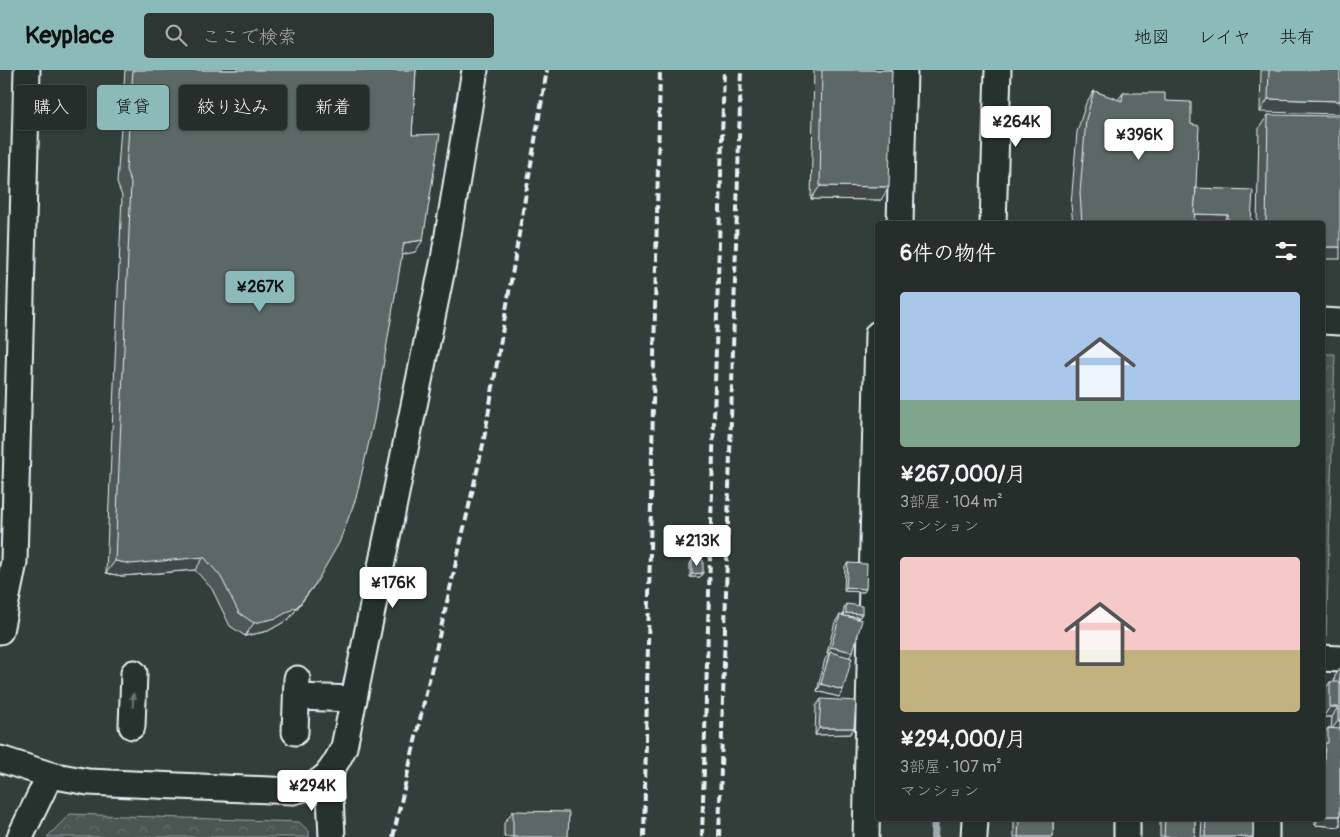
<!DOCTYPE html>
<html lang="ja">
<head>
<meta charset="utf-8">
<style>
  :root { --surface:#262e2b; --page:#2e3633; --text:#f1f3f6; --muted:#a4a8a9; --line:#424a47; --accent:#8bbbb9 }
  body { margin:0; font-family:Pangolin,"Klee One",sans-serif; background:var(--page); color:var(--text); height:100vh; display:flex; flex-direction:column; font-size:19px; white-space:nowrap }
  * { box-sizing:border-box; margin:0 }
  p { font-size:16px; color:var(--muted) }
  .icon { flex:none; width:28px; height:28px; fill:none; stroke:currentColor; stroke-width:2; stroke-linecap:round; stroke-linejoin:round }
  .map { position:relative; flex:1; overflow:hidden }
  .panel { position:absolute; left:875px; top:151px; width:450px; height:600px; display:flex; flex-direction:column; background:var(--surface); border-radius:5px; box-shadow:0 1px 4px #0004,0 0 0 1px var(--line) }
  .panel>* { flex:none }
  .banner { position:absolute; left:15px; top:15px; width:475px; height:45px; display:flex; gap:10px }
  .price { position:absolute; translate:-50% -42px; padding:0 11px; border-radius:5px; background:#fff; color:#222; font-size:16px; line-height:32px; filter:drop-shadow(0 1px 2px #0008) }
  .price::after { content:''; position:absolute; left:50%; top:30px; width:15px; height:11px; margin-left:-8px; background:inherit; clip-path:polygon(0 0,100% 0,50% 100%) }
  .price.active { background:var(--accent); color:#111 }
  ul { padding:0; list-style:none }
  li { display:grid; align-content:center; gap:10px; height:265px; padding:0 25px }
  li span { display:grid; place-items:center; height:155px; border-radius:5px; color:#555 }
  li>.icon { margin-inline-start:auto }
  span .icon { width:90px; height:90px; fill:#fffc; stroke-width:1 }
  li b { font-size:21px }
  h2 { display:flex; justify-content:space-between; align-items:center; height:60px; padding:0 25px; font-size:21px }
  .pill { padding:0 18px; border-radius:5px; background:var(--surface); box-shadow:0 1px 4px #0004,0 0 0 1px var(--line); font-size:18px; line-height:45px }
  .pill.active { background:var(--accent); color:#111 }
  header { display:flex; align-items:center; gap:30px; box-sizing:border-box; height:70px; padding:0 25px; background:var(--accent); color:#111 }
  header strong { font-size:24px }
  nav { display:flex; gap:28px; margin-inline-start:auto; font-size:18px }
  .search { width:350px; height:45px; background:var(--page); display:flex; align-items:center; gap:12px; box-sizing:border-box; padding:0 18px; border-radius:5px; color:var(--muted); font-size:19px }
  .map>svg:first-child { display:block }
</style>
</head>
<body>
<header>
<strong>Keyplace</strong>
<div class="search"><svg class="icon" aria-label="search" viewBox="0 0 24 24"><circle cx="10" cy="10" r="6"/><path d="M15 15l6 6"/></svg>ここで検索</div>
<nav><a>地図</a><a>レイヤ</a><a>共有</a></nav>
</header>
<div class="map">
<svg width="1340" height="767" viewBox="0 0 1340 767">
  <defs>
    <pattern id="park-crowns" width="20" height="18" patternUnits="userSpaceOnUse" patternTransform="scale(1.25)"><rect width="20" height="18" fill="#495651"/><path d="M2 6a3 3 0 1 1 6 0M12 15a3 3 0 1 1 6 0" fill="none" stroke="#636f6b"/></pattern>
  </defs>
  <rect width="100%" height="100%" fill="#323e39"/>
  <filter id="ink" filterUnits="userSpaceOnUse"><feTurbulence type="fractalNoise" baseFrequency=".02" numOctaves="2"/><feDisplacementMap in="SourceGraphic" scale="10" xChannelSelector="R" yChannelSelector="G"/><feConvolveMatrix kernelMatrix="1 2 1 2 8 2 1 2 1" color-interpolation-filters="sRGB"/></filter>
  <g filter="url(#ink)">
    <g fill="url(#park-crowns)" stroke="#98a4a4">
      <path d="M1323 284H1335L1326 572 1322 571Z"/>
      <path d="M70 744 299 752 309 761V767H47Z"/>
    </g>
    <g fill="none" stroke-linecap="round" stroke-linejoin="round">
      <path stroke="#9ea9ab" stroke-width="8" d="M934 767 935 749"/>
      <g stroke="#e8f1f8" stroke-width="29">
        <g id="minor">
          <path d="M900 154 904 0"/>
          <path d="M993 154 998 0"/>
          <path d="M1322 251 1340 252"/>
          <path d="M0 561 14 492 27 0"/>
          <path d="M1322 588 1340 589"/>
          <path d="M297 627 354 629"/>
          <path d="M132 656 134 603"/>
          <path d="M295 662 297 609"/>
          <path d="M0 689 50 705 88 712 293 721C323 715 331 704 344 677L444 189 475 0"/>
          <path d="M323 710 330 725 332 767"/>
          <path d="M20 767 50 705"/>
          <path d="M866 767 878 264"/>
          <path d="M974 767 975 749"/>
          <path d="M1127 767V749"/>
          <path d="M1266 767V749"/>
        </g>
      </g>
      <use href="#minor" stroke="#26332d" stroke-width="25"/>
      <g stroke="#e8f1f8" stroke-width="4" stroke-dasharray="8 4" stroke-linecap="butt">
        <path d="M393 767 483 375 547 0"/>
        <path d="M644 767 660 0"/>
        <path d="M702 767 724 0"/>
        <path d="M719 767 741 0"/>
      </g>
    </g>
    <g fill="#4f5957" stroke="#e8f1f8">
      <path d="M125 0H416L412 65 415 182 402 184 316 513 289 549 268 561 245 566 230 556 212 519 195 500 122 506 106 503 122 126 117 113Z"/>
      <path d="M814 0H892L881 130 811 129Z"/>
      <path d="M1261 0H1340L1260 42Z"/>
      <path d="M1094 21 1118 30 1123 23 1165 31 1191 54 1196 118 1251 154H1073L1071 135 1077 62 1086 33Z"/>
      <path d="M1268 45 1322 154H1257L1259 58Z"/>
      <path d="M692 490 700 507H690V494Z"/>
      <path d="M848 493 864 522 844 521 845 496Z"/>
      <path d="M846 534 860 547 844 546 853 582 849 587 839 627 817 621 825 589 829 584 827 583 835 552 840 545 843 546 844 538Z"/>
      <path d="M1340 599V757L1315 755V749H1322V666L1328 658H1331L1332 647H1323V622L1330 612H1334L1335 606Z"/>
      <path d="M821 629 850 664 815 665 816 636Z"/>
      <path d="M513 741 568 767H504V753Z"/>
      <rect x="1014" y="749" width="39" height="18"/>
      <rect x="1160" y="749" width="35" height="18"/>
      <path d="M1202 749H1253V767H1201Z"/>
    </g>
    <g fill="#404947" stroke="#e8f1f8">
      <path d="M1268 29 1340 31V44L1260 42Z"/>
      <path d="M820 116 889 117 881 130 811 129Z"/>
      <path d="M1194 144 1228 145 1222 154H1194Z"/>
      <path d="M423 170 415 182 396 186 404 173Z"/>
      <rect x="1322" y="177" width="18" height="12"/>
      <path d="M204 487 195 500 122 506 106 503 115 491Z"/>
      <path d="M703 503 700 507H690L692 504Z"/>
      <path d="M316 513 289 549 268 561 245 566 254 553Z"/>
      <path d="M846 517 866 519 864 522 844 521Z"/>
      <path d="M846 543 862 544 860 547 843 546Z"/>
      <path d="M831 577 853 582 848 589 830 582 829 584 827 583Z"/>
      <path d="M821 614 843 620 839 627 817 621Z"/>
      <path d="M1330 637H1338L1332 647H1323Z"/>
      <path d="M1338 651H1340V660H1331Z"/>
      <path d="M819 658H854L850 664 815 665Z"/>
      <path d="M1322 746H1340V757L1315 755 1319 749H1322Z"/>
    </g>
    <g fill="#5c6865" stroke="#e8f1f8">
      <path d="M133 0H416L412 65 440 64 423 170 404 173 374 350 356 428 339 473 316 513 298 536 277 548 254 553 239 543 221 507 204 487 131 494 115 491 131 113 126 100Z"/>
      <path d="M822 0H892L889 117 820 116Z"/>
      <path d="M1269 0H1340V31L1268 29Z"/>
      <path d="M1094 21 1122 31 1123 23H1165V31L1191 32V54L1199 56 1194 154H1082L1080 123 1086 49Z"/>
      <path d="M1268 45 1340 46V177H1322V154H1266Z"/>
      <path d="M1196 118 1253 120 1251 154H1228V145L1194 144Z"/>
      <path d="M692 490H703V503L692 504Z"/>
      <path d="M848 493 867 494 866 519 846 517Z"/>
      <path d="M846 534 862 536V544L846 543Z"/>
      <path d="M840 545 862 550 853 582 831 577Z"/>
      <path d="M830 582 852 588 843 620 821 614Z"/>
      <path d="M1340 608V651H1338V637H1330V612H1340Z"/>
      <path d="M821 629 856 631 854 658H819Z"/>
      <path d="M1328 658 1340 659V746H1322V723L1325 673H1328Z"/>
      <path d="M513 741 569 742 568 767H513Z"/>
      <path d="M1019 749H1053V767H1018Z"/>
      <path d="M1165 749H1195V767H1164Z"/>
      <path d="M1206 749H1253V767H1205Z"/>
    </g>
    <defs><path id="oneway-solid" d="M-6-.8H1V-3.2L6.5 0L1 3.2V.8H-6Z" transform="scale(1.25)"/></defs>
    <use fill="#6a7674" href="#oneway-solid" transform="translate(133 630) rotate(-88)"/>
  </g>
</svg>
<b class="price" style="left:1016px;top:78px">¥264K</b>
<b class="price" style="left:1139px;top:91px">¥396K</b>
<b class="price active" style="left:260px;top:243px">¥267K</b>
<b class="price" style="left:697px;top:497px">¥213K</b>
<b class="price" style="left:393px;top:539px">¥176K</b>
<b class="price" style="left:312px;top:742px">¥294K</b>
<div class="banner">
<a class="pill">購入</a>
<a class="pill active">賃貸</a>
<a class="pill">絞り込み</a>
<a class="pill">新着</a>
</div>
<section class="panel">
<h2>6件の物件<svg class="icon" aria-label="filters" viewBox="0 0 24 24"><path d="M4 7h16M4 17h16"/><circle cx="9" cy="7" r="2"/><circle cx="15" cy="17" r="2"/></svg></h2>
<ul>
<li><span style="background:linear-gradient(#a9c7e8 70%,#7fa58c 0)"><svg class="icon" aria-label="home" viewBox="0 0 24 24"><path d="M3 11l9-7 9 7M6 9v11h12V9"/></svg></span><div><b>¥267,000/月</b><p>3部屋 · 104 m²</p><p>マンション</p></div></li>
<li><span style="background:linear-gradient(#f6c9c9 60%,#c2b280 0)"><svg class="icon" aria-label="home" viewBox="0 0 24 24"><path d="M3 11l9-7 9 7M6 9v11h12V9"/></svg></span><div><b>¥294,000/月</b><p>3部屋 · 107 m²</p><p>マンション</p></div></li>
</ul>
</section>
</div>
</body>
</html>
